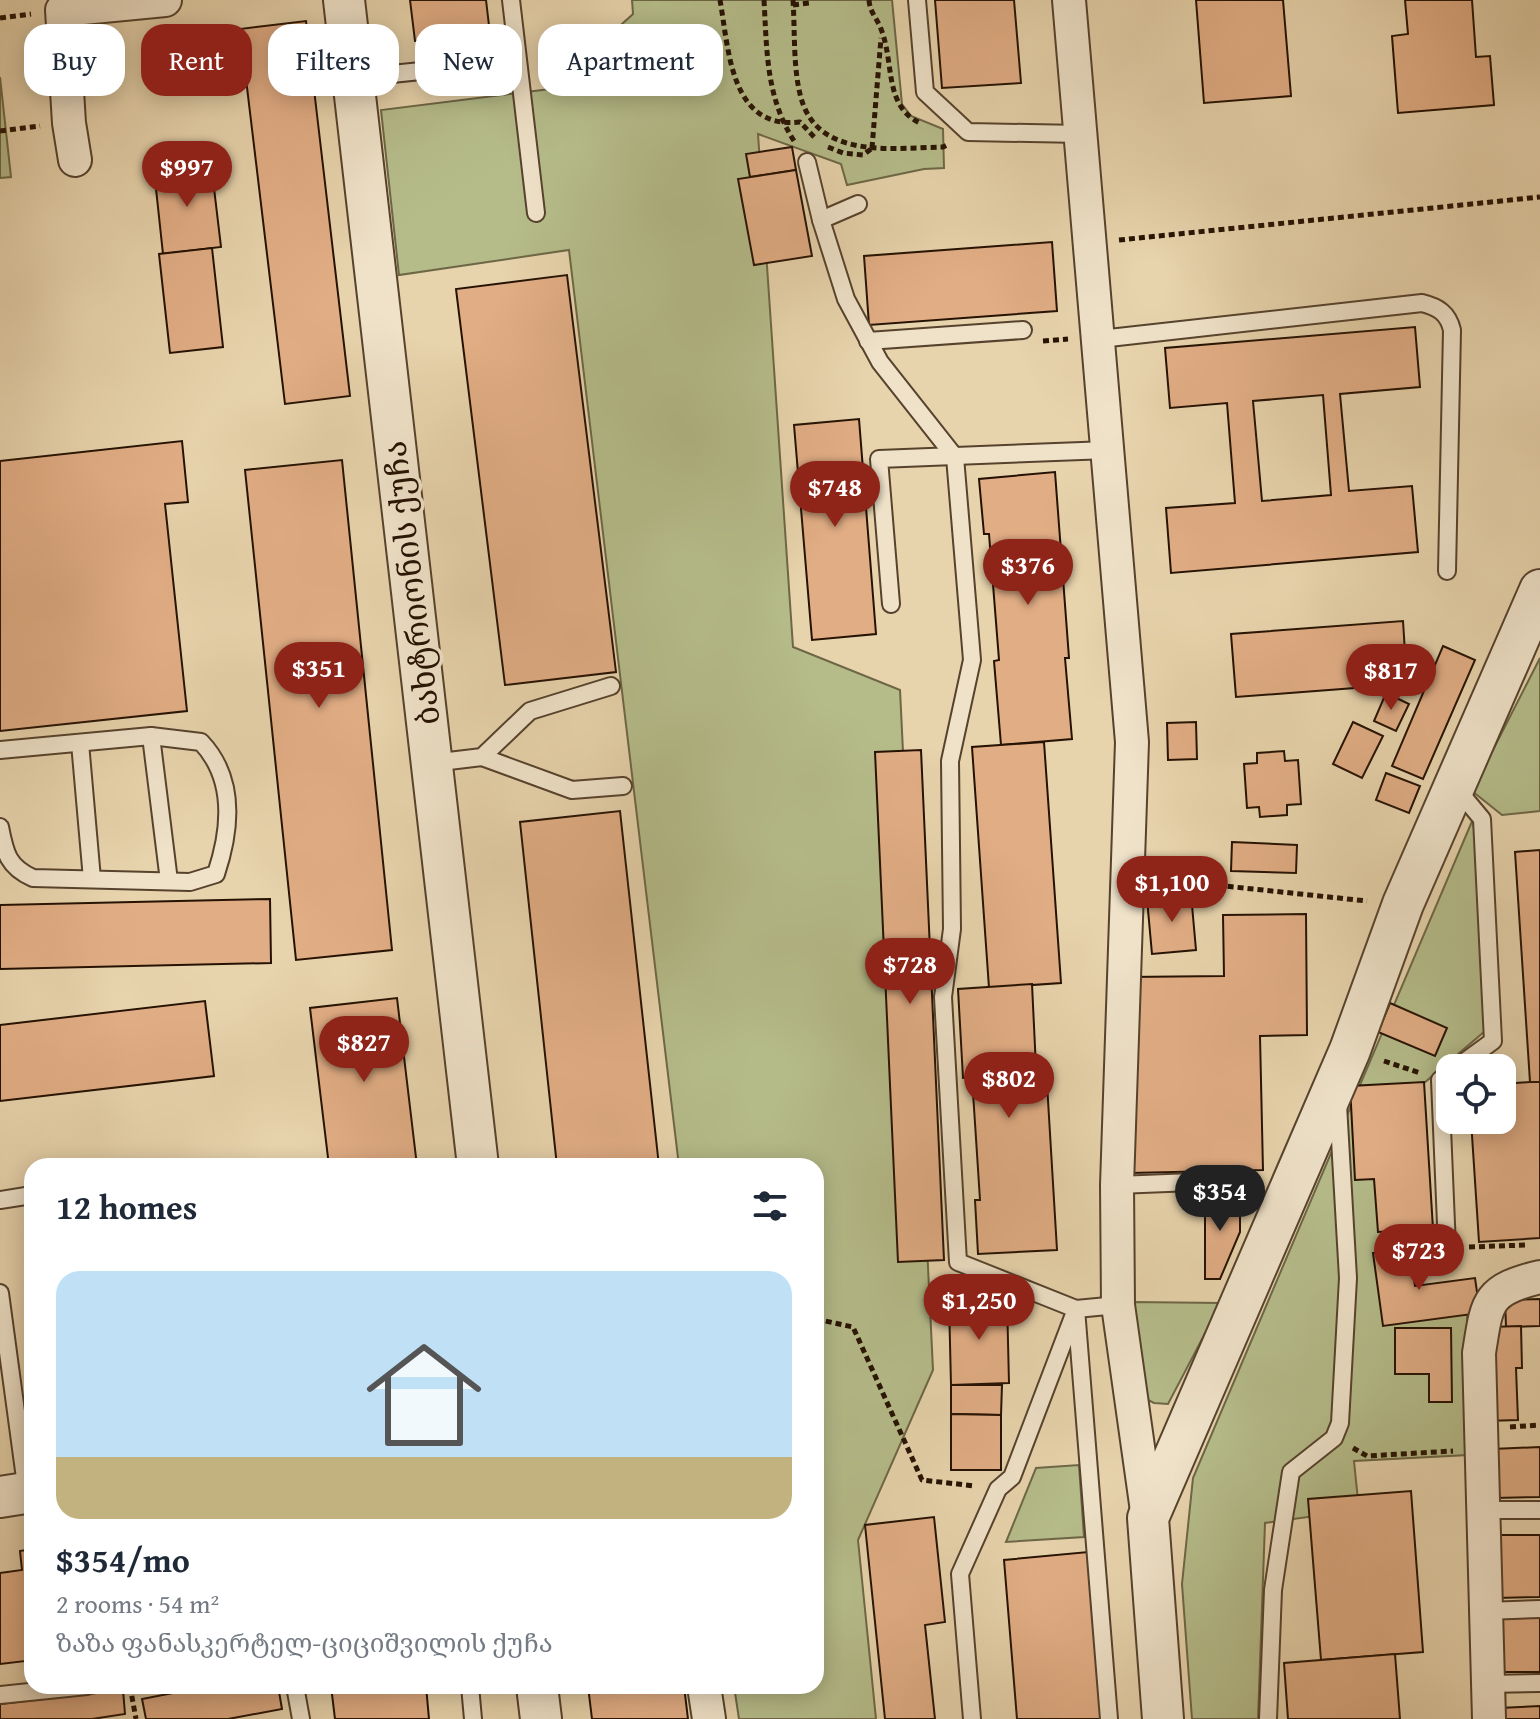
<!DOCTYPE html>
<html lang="en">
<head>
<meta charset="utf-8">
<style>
  :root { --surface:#fff; --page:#f2f2f3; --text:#1f2937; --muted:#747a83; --accent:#8f2418 }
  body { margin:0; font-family:"Gentium Book Plus","Noto Serif Georgian",serif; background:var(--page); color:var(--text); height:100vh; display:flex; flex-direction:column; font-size:30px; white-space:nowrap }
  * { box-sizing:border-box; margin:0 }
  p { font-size:26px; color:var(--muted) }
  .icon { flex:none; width:44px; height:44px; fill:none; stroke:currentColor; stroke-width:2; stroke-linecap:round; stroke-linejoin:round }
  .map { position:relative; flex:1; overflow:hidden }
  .panel { position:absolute; left:24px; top:1158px; width:800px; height:536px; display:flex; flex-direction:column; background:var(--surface); border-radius:24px; box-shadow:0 4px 20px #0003 }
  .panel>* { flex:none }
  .top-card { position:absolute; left:24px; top:24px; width:800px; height:72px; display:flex; gap:16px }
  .buttons { position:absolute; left:1436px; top:1054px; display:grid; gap:16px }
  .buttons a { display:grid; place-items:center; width:80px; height:80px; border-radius:16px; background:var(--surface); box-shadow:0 4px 20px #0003; font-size:40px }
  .price { position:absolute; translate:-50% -68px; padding:0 18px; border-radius:28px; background:var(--accent); color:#fff; font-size:26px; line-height:52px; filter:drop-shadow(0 2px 4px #0008) }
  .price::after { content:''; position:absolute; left:50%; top:48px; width:24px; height:18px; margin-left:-12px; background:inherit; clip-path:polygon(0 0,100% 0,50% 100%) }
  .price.selected { background:#222; color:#fff }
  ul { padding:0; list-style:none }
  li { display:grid; align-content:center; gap:16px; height:424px; padding:0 32px }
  li span { display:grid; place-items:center; height:248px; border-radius:24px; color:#555 }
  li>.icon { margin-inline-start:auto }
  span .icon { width:144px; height:144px; fill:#fffc; stroke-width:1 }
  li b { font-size:34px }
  h2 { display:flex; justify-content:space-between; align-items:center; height:96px; padding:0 32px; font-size:34px }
  .chip { padding:0 28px; border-radius:24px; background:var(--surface); box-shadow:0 4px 20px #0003; font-size:28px; line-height:72px }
  .chip.selected { background:var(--accent); color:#fff }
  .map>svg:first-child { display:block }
</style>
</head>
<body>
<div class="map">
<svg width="1540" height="1719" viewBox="0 0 1540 1719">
  <rect width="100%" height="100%" fill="#e7d3ac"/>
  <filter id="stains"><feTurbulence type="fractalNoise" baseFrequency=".0025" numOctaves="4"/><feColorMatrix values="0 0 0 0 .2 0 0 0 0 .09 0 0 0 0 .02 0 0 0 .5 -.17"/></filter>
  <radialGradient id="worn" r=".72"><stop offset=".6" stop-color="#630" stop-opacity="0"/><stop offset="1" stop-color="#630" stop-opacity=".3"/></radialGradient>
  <g fill="#b5bc8a" stroke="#6d6746" stroke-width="2">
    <path d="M632 0H892L902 104 911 116 943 129 944 168 924 169 847 185 841 164 758 134 793 647 900 690 933 1370 858 1540 876 1719H739L734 1686H816V1166H679L569 250 399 275 381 110 550 89 633 14Z"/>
    <path d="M0 77 11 177 0 178Z"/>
    <path d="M1540 658V811L1502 815 1472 791Z"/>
    <path d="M1473 819 1492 1025 1382 1119 1387 1309 1467 1307 1468 1455 1354 1461 1359 1510 1265 1523 1258 1719H1192L1182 1584 1193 1478Z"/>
    <path d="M1133 1302 1221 1303 1168 1404 1154 1403 1140 1396Z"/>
    <path d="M1079 1465 1084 1537 1006 1542 1036 1468Z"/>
  </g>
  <g fill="#e1ad85" stroke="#251203" stroke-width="2" fill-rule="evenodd">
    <path d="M410 0H486L490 34 415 41Z"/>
    <path d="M935 0H1014L1021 83 942 88Z"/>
    <path d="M1196 0H1283L1291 96 1204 103Z"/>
    <path d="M1405 0H1472L1476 57 1490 56 1494 105 1398 113 1392 36 1408 34Z"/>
    <path d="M306 21 350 396 285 404 240 29Z"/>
    <path d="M792 147 796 170 750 177 746 154Z"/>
    <path d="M211 163 221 247 163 254 154 170Z"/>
    <path d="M796 170 812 256 754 265 738 179Z"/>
    <path d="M1052 242 1057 311 869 325 864 256Z"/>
    <path d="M212 248 223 347 170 353 159 254Z"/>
    <path d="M567 275 616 672 505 685 456 289Z"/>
    <path d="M1415 327 1420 387 1340 394 1349 491 1412 486 1418 552 1171 573 1166 508 1235 503 1227 403 1170 408 1165 348ZM1323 395 1331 495 1262 501 1253 401Z"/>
    <path d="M859 419 876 634 812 640 794 425Z"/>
    <path d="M182 441 188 502 165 504 187 711 0 731V461Z"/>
    <path d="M342 460 392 950 296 960 245 470Z"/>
    <path d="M1055 472 1069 658H1065L1072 739 1001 745 994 661 999 660 989 534H984L979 479Z"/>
    <path d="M1403 621 1407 684 1236 697 1231 634Z"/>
    <path d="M1443 646 1475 660 1423 779 1392 766Z"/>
    <path d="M1386 693 1409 704 1396 731 1374 721Z"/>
    <path d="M1196 722 1197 759 1168 760 1167 723Z"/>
    <path d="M1353 722 1383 736 1362 778 1333 764Z"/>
    <path d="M1044 742 1061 983 989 988 972 747Z"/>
    <path d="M921 750 944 1260 898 1262 875 752Z"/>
    <path d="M1284 751 1285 761 1298 760 1301 804 1287 805V815L1260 817 1259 807 1247 808 1244 764 1257 763V753Z"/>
    <path d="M1386 773 1420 786 1409 813 1376 800Z"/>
    <path d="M620 811 659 1166H557L520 822Z"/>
    <path d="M1232 842 1297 845 1296 873 1231 871Z"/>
    <path d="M1540 850V1082H1530L1515 852Z"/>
    <path d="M1191 894 1196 950 1152 954 1147 899Z"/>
    <path d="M270 899 271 963 0 969V905Z"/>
    <path d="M1306 914 1307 1035 1260 1036 1263 1170 1130 1173 1127 977 1224 976 1223 915Z"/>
    <path d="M1032 984 1036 1068 1046 1067 1057 1250 978 1254 975 1200H980L972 1077 963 1078 958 989Z"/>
    <path d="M397 998 417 1166H329L310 1008Z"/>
    <path d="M205 1001 214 1076 0 1101V1025Z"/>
    <path d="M1390 1003 1447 1028 1435 1056 1378 1032Z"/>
    <path d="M1424 1082 1433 1229 1378 1232 1374 1179 1355 1180 1350 1086Z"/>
    <path d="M1530 1082H1540V1238L1479 1242 1471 1120H1502V1084Z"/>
    <path d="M1205 1197H1240V1232L1220 1279H1205Z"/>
    <path d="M1410 1248 1415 1286 1475 1278 1480 1313 1383 1326 1373 1253Z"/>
    <path d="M1540 1299V1326L1506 1327 1505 1300Z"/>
    <path d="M1007 1300 1009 1383 951 1385 949 1302Z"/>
    <path d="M1521 1326 1522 1368H1516L1518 1420 1485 1421 1489 1327Z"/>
    <path d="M1395 1328H1451L1452 1402H1429V1374H1395Z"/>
    <path d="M951 1385H1002L1001 1415 951 1414Z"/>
    <path d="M951 1414 1001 1415V1470H951Z"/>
    <path d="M1540 1447V1497L1495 1498 1493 1449Z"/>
    <path d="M1411 1491 1423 1652 1321 1660 1308 1499Z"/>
    <path d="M934 1517 945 1622 925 1625 935 1719H885L865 1525Z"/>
    <path d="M1495 1535H1540V1597L1496 1598Z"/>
    <path d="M32 1549V1654L25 1655 26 1661 0 1664V1573L22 1570 20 1551Z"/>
    <path d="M1088 1552 1102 1719H1017L1004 1560Z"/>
    <path d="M1496 1615H1540V1672H1497Z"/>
    <path d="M1395 1654 1400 1719H1288L1284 1663Z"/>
    <path d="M209 1686H278L282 1709 228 1719H146L142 1699Z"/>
    <path d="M331 1686H426L429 1719H335Z"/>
    <path d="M588 1686H684L688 1719H592Z"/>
    <path d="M123 1690 125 1714 92 1719H0V1704Z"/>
    <path d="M1540 1706V1719H1499V1708Z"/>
  </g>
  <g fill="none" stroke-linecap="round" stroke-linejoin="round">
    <g stroke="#56422d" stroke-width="20">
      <g id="service">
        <path d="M511 0 536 213"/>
        <path d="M917 0 925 92 968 132 1082 134"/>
        <path d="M353 78 518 61"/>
        <path d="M807 162 821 220"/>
        <path d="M858 204 821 220 846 299 880 362 955 457 972 660 950 761 952 929 943 997 958 1262 1076 1309 1109 1719"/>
        <path d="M1100 339 1422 303C1438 307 1448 313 1452 330L1447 571"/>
        <path d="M868 341 1023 330"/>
        <path d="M891 604 879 459 1108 450"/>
        <path d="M151 736 169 881"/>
        <path d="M80 743 92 879"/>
        <path d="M0 750 151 736 201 742C236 779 231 829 216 874L190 882 33 878C8 867 5 853 0 827"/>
        <path d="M482 757 572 790 623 786"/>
        <path d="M432 763 482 757 530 711 611 686"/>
        <path d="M1456 1068 1493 1041 1482 819 1457 789"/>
        <path d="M1117 1185 1218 1181"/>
        <path d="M0 1200 32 1195"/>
        <path d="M1447 1248 1440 1080 1450 1072"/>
        <path d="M0 1293 27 1493"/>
        <path d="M1482 1510H1540"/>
        <path d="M1486 1611 1540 1609"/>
        <path d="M1487 1684 1540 1683"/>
        <path d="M295 1686 301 1719"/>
        <path d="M470 1686 473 1719"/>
        <path d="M0 1695 87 1686"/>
        <path d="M972 1719 960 1574 998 1489 1012 1477 1076 1309 1118 1305"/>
        <path d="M1268 1719 1273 1590 1291 1472 1334 1438 1340 1423 1348 1278 1338 1105"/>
      </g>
    </g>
    <g stroke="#56422d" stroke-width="36">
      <g id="minor">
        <path d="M1069 0 1132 742 1117 1185 1118 1305 1148 1518"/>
        <path d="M75 160 69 123 62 10 165 0"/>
        <path d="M704 1686 709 1719"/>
        <path d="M1489 1719 1479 1353C1487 1302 1486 1290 1540 1277"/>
      </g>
    </g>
    <g stroke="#56422d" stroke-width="44">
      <g id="tertiary">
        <path d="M344 0 478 1166"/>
        <path d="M0 1497 32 1492"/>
        <path d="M537 1686 541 1719"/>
        <path d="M1163 1719 1148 1518 1350 1050 1403 904 1540 590"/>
      </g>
    </g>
    <g stroke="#251203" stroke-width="5" stroke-dasharray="6 4" stroke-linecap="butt">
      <path d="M720 0C729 50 730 130 800 122L816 139"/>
      <path d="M764 0C767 53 766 99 796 144"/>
      <path d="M793 0C795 30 793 65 800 94 815 160 891 148 943 147L949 144"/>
      <path d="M869 0C870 13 877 18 881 29 895 64 883 107 922 124"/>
      <path d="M793 5 809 3V0"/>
      <path d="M0 18 31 14"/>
      <path d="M0 131 40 126"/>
      <path d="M828 147 843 153 863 155 871 149"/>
      <path d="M872 148 881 38"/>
      <path d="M1119 240 1540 197"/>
      <path d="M1043 341 1068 339"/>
      <path d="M1158 879 1367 901"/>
      <path d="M1384 1061 1420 1073"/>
      <path d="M1469 1247 1527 1245"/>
      <path d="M816 1319 853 1327 922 1480 975 1486"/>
      <path d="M1510 1427 1540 1425"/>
      <path d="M1353 1448 1367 1456 1453 1451"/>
      <path d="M130 1686 136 1719"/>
    </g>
    <use href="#service" stroke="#efe2c9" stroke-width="16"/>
    <use href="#minor" stroke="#efe2c9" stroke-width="32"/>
    <use href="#tertiary" stroke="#efe2c9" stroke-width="40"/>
  </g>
  <g text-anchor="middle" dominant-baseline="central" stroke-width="7" stroke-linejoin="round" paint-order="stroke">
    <g font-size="32" fill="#251203" stroke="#efe2c9">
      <text transform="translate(411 583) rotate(-97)">ბახტრიონის ქუჩა</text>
    </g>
  </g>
  <rect width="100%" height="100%" filter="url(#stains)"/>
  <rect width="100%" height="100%" fill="url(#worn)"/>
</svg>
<div class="buttons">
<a><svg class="icon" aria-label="locate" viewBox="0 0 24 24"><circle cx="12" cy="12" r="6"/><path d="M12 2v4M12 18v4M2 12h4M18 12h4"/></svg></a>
</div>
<b class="price" style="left:187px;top:209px">$997</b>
<b class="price" style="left:835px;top:529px">$748</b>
<b class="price" style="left:1028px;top:607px">$376</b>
<b class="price" style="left:319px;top:710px">$351</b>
<b class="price" style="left:1391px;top:712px">$817</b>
<b class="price" style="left:1172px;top:924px">$1,100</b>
<b class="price" style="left:910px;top:1006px">$728</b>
<b class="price" style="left:364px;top:1084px">$827</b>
<b class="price" style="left:1009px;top:1120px">$802</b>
<b class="price selected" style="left:1220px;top:1233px">$354</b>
<b class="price" style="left:1419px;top:1292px">$723</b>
<b class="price" style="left:979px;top:1342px">$1,250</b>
<div class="top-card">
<a class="chip">Buy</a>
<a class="chip selected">Rent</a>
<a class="chip">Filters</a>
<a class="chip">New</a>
<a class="chip">Apartment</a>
</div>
<section class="panel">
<h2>12 homes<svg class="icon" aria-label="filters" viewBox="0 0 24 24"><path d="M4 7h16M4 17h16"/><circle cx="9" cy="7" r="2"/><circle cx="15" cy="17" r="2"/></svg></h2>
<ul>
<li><span style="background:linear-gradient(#bfe0f5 75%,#c2b280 0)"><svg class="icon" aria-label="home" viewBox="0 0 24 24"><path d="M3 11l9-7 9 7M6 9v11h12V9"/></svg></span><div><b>$354/mo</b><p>2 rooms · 54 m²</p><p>ზაზა ფანასკერტელ-ციციშვილის ქუჩა</p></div></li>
</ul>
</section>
</div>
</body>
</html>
